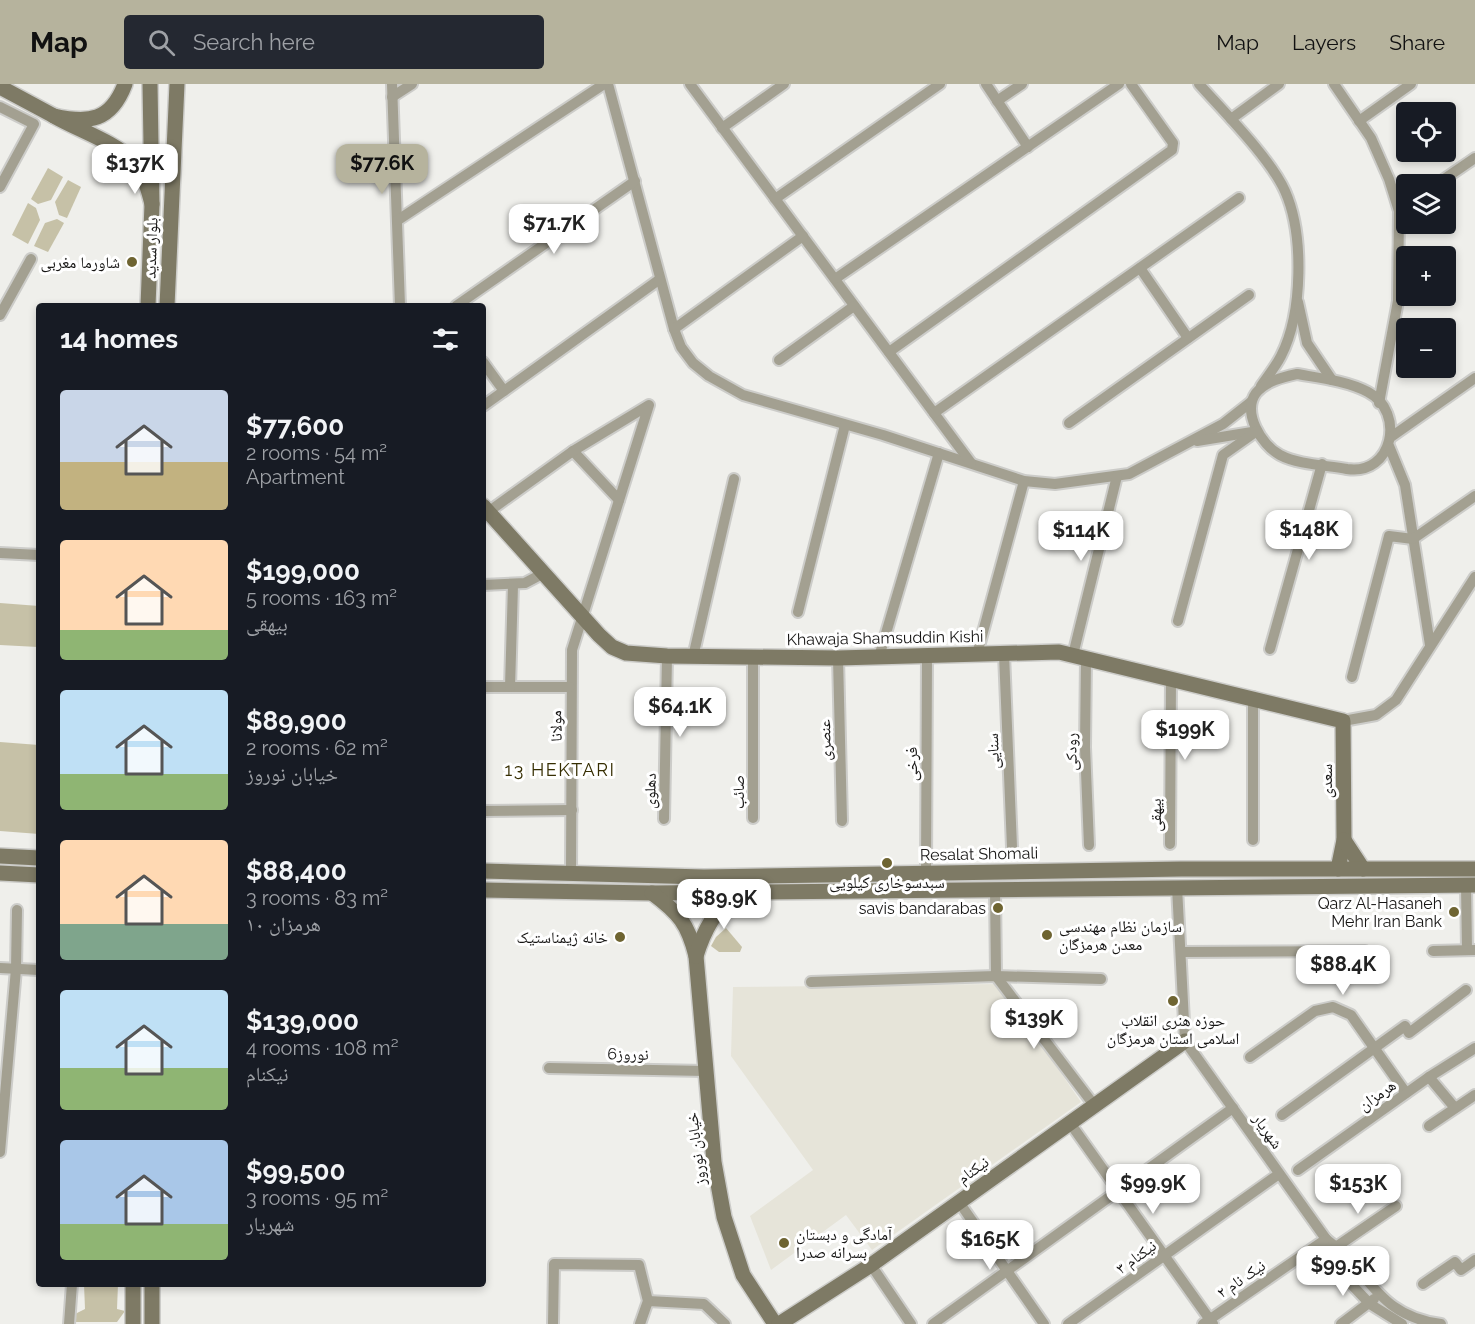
<!DOCTYPE html>
<html lang="en">
<head>
<meta charset="utf-8">
<style>
  :root { --surface:#171b24; --page:#242831; --text:#f1f3f6; --muted:#9ea1a6; --accent:#b6b39d }
  body { margin:0; font-family:Raleway,"Noto Naskh Arabic",sans-serif; background:var(--page); color:var(--text); height:100vh; display:flex; flex-direction:column; font-size:22px; white-space:nowrap }
  * { box-sizing:border-box; margin:0 }
  p { font-size:20px; color:var(--muted) }
  .icon { flex:none; width:33px; height:33px; fill:none; stroke:currentColor; stroke-width:2; stroke-linecap:round; stroke-linejoin:round }
  .map { position:relative; flex:1; overflow:hidden }
  .side { position:absolute; left:36px; top:219px; width:450px; height:984px; display:flex; flex-direction:column; background:var(--surface); border-radius:6px; box-shadow:0 3px 9px #0003 }
  .side>* { flex:none }
  .fabs { position:absolute; left:1396px; top:18px; display:grid; gap:12px }
  .fabs a { display:grid; place-items:center; width:60px; height:60px; border-radius:6px; background:var(--surface); box-shadow:0 3px 9px #0003; font-size:30px }
  .price { position:absolute; translate:-50% -51px; padding:0 14px; border-radius:12px; background:#fff; color:#222; font-size:20px; line-height:39px; filter:drop-shadow(0 2px 3px #0008) }
  .price::after { content:''; position:absolute; left:50%; top:36px; width:18px; height:14px; margin-left:-9px; background:inherit; clip-path:polygon(0 0,100% 0,50% 100%) }
  .price.active { background:var(--accent); color:#111 }
  ul { padding:0; list-style:none }
  li { display:flex; align-items:center; gap:18px; height:150px; padding:0 24px }
  li span { display:grid; place-items:center; flex:none; width:168px; height:120px; border-radius:6px; color:#555 }
  li>.icon { margin-inline-start:auto }
  span .icon { width:72px; height:72px; fill:#fffc; stroke-width:1 }
  li b { font-size:26px }
  h2 { display:flex; justify-content:space-between; align-items:center; height:72px; padding:0 24px; font-size:26px }
  header { display:flex; align-items:center; gap:36px; box-sizing:border-box; height:84px; padding:0 30px; background:var(--accent); color:#111 }
  header strong { font-size:28px }
  nav { display:flex; gap:33px; margin-inline-start:auto; font-size:21px }
  .search { width:420px; height:54px; background:var(--page); display:flex; align-items:center; gap:15px; box-sizing:border-box; padding:0 21px; border-radius:6px; color:var(--muted); font-size:22px }
  .map>svg:first-child { display:block }
</style>
</head>
<body>
<header>
<strong>Map</strong>
<div class="search"><svg class="icon" aria-label="search" viewBox="0 0 24 24"><circle cx="10" cy="10" r="6"/><path d="M15 15l6 6"/></svg>Search here</div>
<nav><a>Map</a><a>Layers</a><a>Share</a></nav>
</header>
<div class="map">
<svg width="1475" height="1240" viewBox="0 0 1475 1240">
  <rect width="100%" height="100%" fill="#efefeb"/>
  <path fill="#e6e4d9" d="M999 900 1081 1018 872 1166 846 1131 771 1186 750 1132 813 1086 731 972 733 903Z"/>
  <g fill="#c6c1a7">
    <path d="M48 84 63 93 51 116 38 120 31 115Z"/>
    <path d="M68 96 81 103 67 134 59 131 55 118Z"/>
    <path d="M28 119 36 124 40 136 28 160 12 151Z"/>
    <path d="M57 135 64 139 48 168 34 162 45 139Z"/>
    <path d="M0 519 39 522 38 563 0 561Z"/>
    <path d="M0 658 39 661V750L0 747Z"/>
    <path d="M726 844 742 863 740 868H719L711 862 716 853Z"/>
    <path d="M84 1200H118L117 1225 125 1227 117 1238H76L75 1230 85 1225Z"/>
  </g>
  <g fill="none" stroke-linecap="round" stroke-linejoin="round">
    <g stroke="#ccccc9" stroke-width="14">
      <g id="street">
        <path d="M392 0 400 222"/>
        <path d="M608 0 674 245 681 263 693 279 709 292 743 311 883 351 1024 397 1055 400 1129 390 1223 340 1251 318"/>
        <path d="M690 0 971 379"/>
        <path d="M986 0 1028 63"/>
        <path d="M1199 0C1224 28 1270 74 1285 107 1304 150 1303 229 1281 272 1276 282 1268 292 1261 302"/>
        <path d="M1334 0 1371 54 1389 95 1399 127 1398 217 1379 319"/>
        <path d="M392 13 412 0"/>
        <path d="M997 17 1022 0"/>
        <path d="M0 23 34 40 0 103"/>
        <path d="M1231 35 1279 0"/>
        <path d="M1359 37 1411 0"/>
        <path d="M722 44 784 0"/>
        <path d="M1437 100 1475 74"/>
        <path d="M775 115 940 0"/>
        <path d="M398 136 604 0"/>
        <path d="M1140 184 1188 254"/>
        <path d="M835 195 1119 0"/>
        <path d="M1298 218 1307 259 1332 296"/>
        <path d="M456 222 635 97"/>
        <path d="M0 231 31 175"/>
        <path d="M674 245 803 152"/>
        <path d="M889 268 1172 66 1173 59 1131 0"/>
        <path d="M779 276 854 222"/>
        <path d="M483 278 504 307"/>
        <path d="M1297 290C1320 294 1347 297 1368 308 1406 328 1393 392 1347 385 1326 381 1299 381 1280 371 1261 361 1242 328 1256 309 1266 297 1283 293 1297 290Z"/>
        <path d="M483 322 660 195"/>
        <path d="M934 329 1239 114"/>
        <path d="M1069 339 1249 211"/>
        <path d="M1391 353 1475 294"/>
        <path d="M1197 357 1252 348"/>
        <path d="M1389 362 1405 401 1430 561"/>
        <path d="M573 367 619 416"/>
        <path d="M488 428 573 367 649 321 572 566 571 789"/>
        <path d="M0 469 39 471"/>
        <path d="M483 501 525 499 542 490"/>
        <path d="M798 528 845 341"/>
        <path d="M1178 537 1223 371 1257 347"/>
        <path d="M1270 565 1322 380"/>
        <path d="M977 570 1024 397"/>
        <path d="M1004 570 1012 763"/>
        <path d="M1073 571 1117 392"/>
        <path d="M693 573 734 395"/>
        <path d="M753 573V734"/>
        <path d="M879 573 939 369"/>
        <path d="M838 574 842 737"/>
        <path d="M1086 574 1085 663 1089 761"/>
        <path d="M1352 593 1389 452 1413 455 1475 412"/>
        <path d="M483 603H570"/>
        <path d="M510 603 513 501"/>
        <path d="M1343 637 1376 631 1396 616 1475 493"/>
        <path d="M483 727 572 726"/>
        <path d="M664 735 667 572"/>
        <path d="M1253 756V613"/>
        <path d="M1170 760 1171 594"/>
        <path d="M926 789 927 572"/>
        <path d="M1466 801 1467 866"/>
        <path d="M1177 803 1185 957 1326 1155C1370 1186 1376 1232 1441 1240"/>
        <path d="M995 805 996 892 1094 1021"/>
        <path d="M1433 867 1475 866"/>
        <path d="M1181 868 1365 867"/>
        <path d="M0 884 39 886"/>
        <path d="M811 898 996 892 1101 895"/>
        <path d="M1250 973 1315 927 1333 923 1351 931 1406 1009"/>
        <path d="M549 984 706 987"/>
        <path d="M1429 993 1455 1024"/>
        <path d="M1282 1031 1405 942 1409 949 1466 906"/>
        <path d="M1070 1039 1213 1240"/>
        <path d="M1429 1042 1475 1011"/>
        <path d="M0 1068 16 885 17 826"/>
        <path d="M1298 1086 1429 993 1475 964"/>
        <path d="M959 1118 1044 1240"/>
        <path d="M1326 1155 1327 1171 1351 1200 1370 1220 1402 1240"/>
        <path d="M1336 1163 1396 1122"/>
        <path d="M871 1181 911 1240"/>
        <path d="M1423 1200 1455 1178 1461 1186 1475 1176"/>
        <path d="M648 1217 704 1220 725 1240"/>
        <path d="M69 1240 72 1200"/>
        <path d="M553 1240 554 1180 639 1181 648 1217 640 1240"/>
        <path d="M933 1240 1233 1024"/>
        <path d="M1068 1240 1279 1090"/>
        <path d="M1203 1240 1326 1155"/>
        <path d="M1341 1240 1374 1215"/>
      </g>
    </g>
    <g stroke="#ccccc9" stroke-width="18">
      <g id="secondary">
        <path d="M125 0C111 37 89 40 54 32 76 45 117 59 133 77 144 88 148 105 152 120"/>
        <path d="M0 3 54 32"/>
        <path d="M148 222 152 120 150 0"/>
        <path d="M167 222 177 0"/>
        <path d="M483 422 599 551 612 563 626 569 667 572 838 574 1059 568 1343 637 1344 756 1338 785"/>
        <path d="M1344 756 1363 785"/>
        <path d="M0 772 39 774"/>
        <path d="M483 787 704 793 1181 785H1475"/>
        <path d="M0 789 39 791"/>
        <path d="M483 806 652 809 1475 801"/>
        <path d="M652 809C679 829 688 840 696 872L714 1078 724 1133 743 1191 775 1240"/>
        <path d="M696 872C704 846 715 826 737 808"/>
        <path d="M133 1200V1240"/>
        <path d="M152 1200V1240"/>
        <path d="M779 1240 871 1181 1185 957"/>
      </g>
    </g>
    <use href="#street" stroke="#a3a091" stroke-width="10"/>
    <use href="#secondary" stroke="#7e7a65" stroke-width="15"/>
  </g>
  <g fill="#6e6431" stroke="#fff" stroke-width="2">
    <circle cx="132" cy="178" r="6"/>
    <circle cx="887" cy="779" r="6"/>
    <circle cx="998" cy="824" r="6"/>
    <circle cx="1454" cy="828" r="6"/>
    <circle cx="1047" cy="851" r="6"/>
    <circle cx="620" cy="853" r="6"/>
    <circle cx="1173" cy="917" r="6"/>
    <circle cx="784" cy="1159" r="6"/>
  </g>
  <g text-anchor="middle" dominant-baseline="central" stroke-width="6" stroke-linejoin="round" paint-order="stroke">
    <g font-size="16" fill="#161514" stroke="#fff">
      <text transform="translate(151 164) rotate(-88)">بلوار سدید</text>
      <text transform="translate(885 554) rotate(-1)">Khawaja Shamsuddin Kishi</text>
      <text transform="translate(556 642) rotate(-91)">مولانا</text>
      <text transform="translate(825 656) rotate(-91)">عنصری</text>
      <text transform="translate(993 667) rotate(-92)">سنایی</text>
      <text transform="translate(1071 668) rotate(-91)">رودکی</text>
      <text transform="translate(911 680) rotate(-90)">فرخی</text>
      <text transform="translate(1326 697) rotate(-90)">سعدی</text>
      <text transform="translate(650 707) rotate(-89)">دهلوی</text>
      <text transform="translate(738 708) rotate(-90)">صائب</text>
      <text transform="translate(1155 731) rotate(-90)">بیهقی</text>
      <text transform="translate(979 770) rotate(-1)">Resalat Shomali</text>
      <text transform="translate(628 970) rotate(1)">نوروز6</text>
      <text transform="translate(1377 1011) rotate(-35)">هرمزان</text>
      <text transform="translate(1268 1047) rotate(55)">شهریار</text>
      <text transform="translate(696 1065) rotate(-97)">خیابان نوروز</text>
      <text transform="translate(973 1086) rotate(-36)">نیکنام</text>
      <text transform="translate(1136 1173) rotate(-36)">نیکنام ۳</text>
      <text transform="translate(1241 1195) rotate(-34)">نیک نام ۲</text>
    </g>
    <g font-size="16" fill="#161514" stroke="#fff" text-anchor="end">
      <text x="120" y="178">شاورما مغربی</text>
      <text x="887" y="798" text-anchor="middle">سبدسوخاری کیلویی</text>
      <text x="1442" y="819">Qarz Al-Hasaneh<tspan x="1442" dy="18">Mehr Iran Bank</tspan></text>
      <text x="986" y="824">savis bandarabas</text>
      <text x="1059" y="842" text-anchor="start">سازمان نظام مهندسی<tspan x="1059" dy="18">معدن هرمزگان</tspan></text>
      <text x="608" y="853">خانه ژیمناستیک</text>
      <text x="1173" y="936" text-anchor="middle">حوزه هنری انقلاب<tspan x="1173" dy="18">اسلامی استان هرمزگان</tspan></text>
      <text x="796" y="1150" text-anchor="start">آمادگی و دبستان<tspan x="796" dy="18">بسرانه صدرا</tspan></text>
    </g>
    <g font-size="18" letter-spacing="1.5" fill="#362e02" stroke="#fff">
      <text x="560" y="685">13 HEKTARI</text>
    </g>
  </g>
</svg>
<div class="fabs">
<a><svg class="icon" aria-label="locate" viewBox="0 0 24 24"><circle cx="12" cy="12" r="6"/><path d="M12 2v4M12 18v4M2 12h4M18 12h4"/></svg></a>
<a><svg class="icon" aria-label="layers" viewBox="0 0 24 24"><path d="M12 4l9 5-9 5-9-5zM3 14l9 5 9-5"/></svg></a>
<a>+</a>
<a>−</a>
</div>
<b class="price" style="left:135px;top:111px">$137K</b>
<b class="price active" style="left:382px;top:111px">$77.6K</b>
<b class="price" style="left:554px;top:171px">$71.7K</b>
<b class="price" style="left:1309px;top:477px">$148K</b>
<b class="price" style="left:1081px;top:478px">$114K</b>
<b class="price" style="left:680px;top:654px">$64.1K</b>
<b class="price" style="left:1185px;top:677px">$199K</b>
<b class="price" style="left:724px;top:846px">$89.9K</b>
<b class="price" style="left:1343px;top:912px">$88.4K</b>
<b class="price" style="left:1034px;top:966px">$139K</b>
<b class="price" style="left:1153px;top:1131px">$99.9K</b>
<b class="price" style="left:1358px;top:1131px">$153K</b>
<b class="price" style="left:990px;top:1187px">$165K</b>
<b class="price" style="left:1343px;top:1213px">$99.5K</b>
<section class="side">
<h2>14 homes<svg class="icon" aria-label="filters" viewBox="0 0 24 24"><path d="M4 7h16M4 17h16"/><circle cx="9" cy="7" r="2"/><circle cx="15" cy="17" r="2"/></svg></h2>
<ul>
<li><span style="background:linear-gradient(#c9d6e8 60%,#c2b280 0)"><svg class="icon" aria-label="home" viewBox="0 0 24 24"><path d="M3 11l9-7 9 7M6 9v11h12V9"/></svg></span><div><b>$77,600</b><p>2 rooms · 54 m²</p><p>Apartment</p></div></li>
<li><span style="background:linear-gradient(#ffd9b3 75%,#8fb573 0)"><svg class="icon" aria-label="home" viewBox="0 0 24 24"><path d="M3 11l9-7 9 7M6 9v11h12V9"/></svg></span><div><b>$199,000</b><p>5 rooms · 163 m²</p><p>بیهقی</p></div></li>
<li><span style="background:linear-gradient(#bfe0f5 70%,#8fb573 0)"><svg class="icon" aria-label="home" viewBox="0 0 24 24"><path d="M3 11l9-7 9 7M6 9v11h12V9"/></svg></span><div><b>$89,900</b><p>2 rooms · 62 m²</p><p>خیابان نوروز</p></div></li>
<li><span style="background:linear-gradient(#ffd9b3 70%,#7fa58c 0)"><svg class="icon" aria-label="home" viewBox="0 0 24 24"><path d="M3 11l9-7 9 7M6 9v11h12V9"/></svg></span><div><b>$88,400</b><p>3 rooms · 83 m²</p><p>هرمزان ۱۰</p></div></li>
<li><span style="background:linear-gradient(#bfe0f5 65%,#8fb573 0)"><svg class="icon" aria-label="home" viewBox="0 0 24 24"><path d="M3 11l9-7 9 7M6 9v11h12V9"/></svg></span><div><b>$139,000</b><p>4 rooms · 108 m²</p><p>نیکنام</p></div></li>
<li><span style="background:linear-gradient(#a9c7e8 70%,#8fb573 0)"><svg class="icon" aria-label="home" viewBox="0 0 24 24"><path d="M3 11l9-7 9 7M6 9v11h12V9"/></svg></span><div><b>$99,500</b><p>3 rooms · 95 m²</p><p>شهریار</p></div></li>
</ul>
</section>
</div>
</body>
</html>
